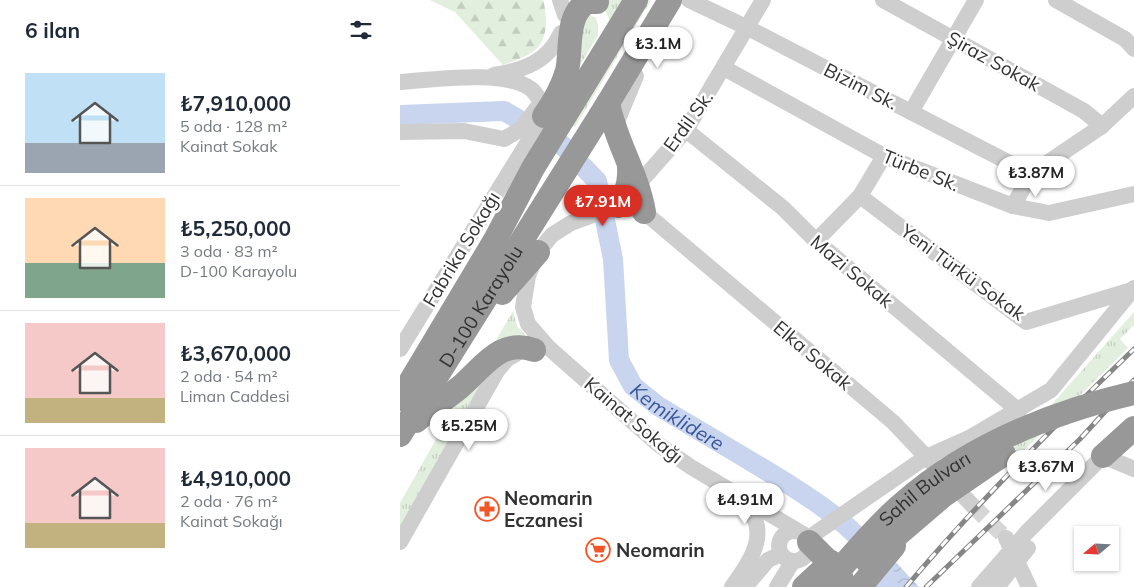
<!DOCTYPE html>
<html lang="tr">
<head>
<meta charset="utf-8">
<style>
  :root { --surface:#fff; --page:#f6f6f7; --text:#1f2937; --muted:#747a83; --line:#e0e1e3; --accent:#d93025 }
  body { margin:0; font-family:Mulish,sans-serif; background:var(--page); color:var(--text); height:100vh; display:flex; flex-direction:column; font-size:19px; white-space:nowrap }
  * { box-sizing:border-box; margin:0 }
  p { font-size:16px; color:var(--muted) }
  .icon { flex:none; width:28px; height:28px; fill:none; stroke:currentColor; stroke-width:2; stroke-linecap:round; stroke-linejoin:round }
  .map { position:relative; flex:1; overflow:hidden }
  .details { display:flex; flex-direction:column; background:var(--surface); width:400px }
  .details>* { flex:none }
  .needle { width:32px; rotate:251deg }
  .fabs { position:absolute; left:674px; top:526px; display:grid; gap:10px }
  .fabs a { display:grid; place-items:center; width:45px; height:45px; border-radius:0px; background:var(--surface); box-shadow:0 1px 4px #0004; font-size:25px }
  .price { position:absolute; translate:-50% -42px; padding:0 11px; border-radius:18px; background:#fff; color:#222; font-size:16px; line-height:32px; filter:drop-shadow(0 1px 2px #0008) }
  .price::after { content:''; position:absolute; left:50%; top:30px; width:15px; height:11px; margin-left:-8px; background:inherit; clip-path:polygon(0 0,100% 0,50% 100%) }
  .price.active { background:var(--accent); color:#fff }
  ul { padding:0; list-style:none }
  li { display:flex; align-items:center; gap:15px; height:125px; padding:0 25px }
  li+li { border-top:1px solid var(--line) }
  li span { display:grid; place-items:center; flex:none; width:140px; height:100px; border-radius:0px; color:#555 }
  li>.icon { margin-inline-start:auto }
  span .icon { width:60px; height:60px; fill:#fffc; stroke-width:1 }
  li b { font-size:21px }
  h2 { display:flex; justify-content:space-between; align-items:center; height:60px; padding:0 25px; font-size:21px }
  main { display:flex; flex:1; min-height:0 }
  .map>svg:first-child { display:block }
</style>
</head>
<body>
<main>
<section class="details">
<h2>6 ilan<svg class="icon" aria-label="filters" viewBox="0 0 24 24"><path d="M4 7h16M4 17h16"/><circle cx="9" cy="7" r="2"/><circle cx="15" cy="17" r="2"/></svg></h2>
<ul>
<li><span style="background:linear-gradient(#bfe0f5 70%,#9aa5b1 0)"><svg class="icon" aria-label="home" viewBox="0 0 24 24"><path d="M3 11l9-7 9 7M6 9v11h12V9"/></svg></span><div><b>₺7,910,000</b><p>5 oda · 128 m²</p><p>Kainat Sokak</p></div></li>
<li><span style="background:linear-gradient(#ffd9b3 65%,#7fa58c 0)"><svg class="icon" aria-label="home" viewBox="0 0 24 24"><path d="M3 11l9-7 9 7M6 9v11h12V9"/></svg></span><div><b>₺5,250,000</b><p>3 oda · 83 m²</p><p>D-100 Karayolu</p></div></li>
<li><span style="background:linear-gradient(#f6c9c9 75%,#c2b280 0)"><svg class="icon" aria-label="home" viewBox="0 0 24 24"><path d="M3 11l9-7 9 7M6 9v11h12V9"/></svg></span><div><b>₺3,670,000</b><p>2 oda · 54 m²</p><p>Liman Caddesi</p></div></li>
<li><span style="background:linear-gradient(#f6c9c9 75%,#c2b280 0)"><svg class="icon" aria-label="home" viewBox="0 0 24 24"><path d="M3 11l9-7 9 7M6 9v11h12V9"/></svg></span><div><b>₺4,910,000</b><p>2 oda · 76 m²</p><p>Kainat Sokağı</p></div></li>
</ul>
</section>
<div class="map">
<svg width="734" height="587" viewBox="0 0 734 587">
  <defs>
    <pattern id="grass-tufts" width="24" height="20" patternUnits="userSpaceOnUse" patternTransform="scale(1.25)"><rect width="24" height="20" fill="#e2eede"/><path d="M3 7l-1-3M5 7V3M7 7l1-3M15 17l-1-3M17 17v-4M19 17l1-3" fill="none" stroke="#c2cdbf"/></pattern>
    <pattern id="forest-firs" width="22" height="20" patternUnits="userSpaceOnUse" patternTransform="scale(1.25)"><rect width="22" height="20" fill="#e2eede"/><path d="M5 1l3.5 6h-7zM16 11l3.5 6h-7z" fill="#c2cdbf"/></pattern>
    <pattern id="water-waves" width="16" height="10" patternUnits="userSpaceOnUse" patternTransform="scale(1.25)"><rect width="16" height="10" fill="#c9d5ef"/><path d="M0 5q4-4 8 0t8 0" fill="none" stroke="#adb7cd"/></pattern>
  </defs>
  <rect width="100%" height="100%" fill="#fff"/>
  <g fill="url(#grass-tufts)">
    <path d="M193 0H230L211 22 201 3Z"/>
    <path d="M242 0H251L175 127 168 124Z"/>
    <path d="M187 15 195 17 198 24V35L158 102Z"/>
    <path d="M113 311 117 326 139 349 88 354Z"/>
    <path d="M734 312V325L720 339 728 348 604 470 599 464Z"/>
    <path d="M96 359 0 526V503L68 383Z"/>
  </g>
  <path fill="url(#forest-firs)" d="M30 0H143C145 6 146 16 146 23 145 52 127 56 103 65L55 12Z"/>
  <path fill="url(#water-waves)" d="M492 558 519 587H474Z"/>
  <g fill="none" stroke-linecap="round" stroke-linejoin="round">
    <path stroke="#c9d5ef" stroke-width="20" id="s1" d="M0 115 104 111 162 145 197 181 213 259 219 360 233 386 258 406C288 424 317 441 347 459 393 487 475 531 489 587"/>
    <path stroke="#d6d6d6" stroke-width="16" stroke-dasharray="16 8" stroke-linecap="butt" d="M573 506 606 538"/>
    <g stroke="#cecece" stroke-width="16">
      <path d="M160 0 165 15"/>
      <path d="M289 0 348 28 631 174 702 126 734 96"/>
      <path d="M483 0 684 111 702 126"/>
      <path d="M656 0 725 39 734 49"/>
      <path d="M324 68 484 156 613 206 649 213 734 194"/>
      <path d="M94 75C124 70 148 62 161 33"/>
      <path d="M0 82C31 80 106 69 131 89 139 95 142 106 144 116L0 349"/>
      <path d="M511 112 576 0"/>
      <path d="M214 129 236 76"/>
      <path d="M286 130 383 208 416 241 619 411"/>
      <path d="M0 132 64 131 104 139 121 129 136 109"/>
      <path d="M240 188 242 180 286 130 363 0"/>
      <path d="M460 196 626 322 732 290"/>
      <path d="M613 206 631 174"/>
      <path d="M416 241 460 196 484 156"/>
      <circle cx="394" cy="546" r="15"/>
      <path d="M398 531 291 467 259 445 149 348 128 324 123 307 128 276 138 252 152 235 171 223 218 206 244 212 493 422 573 506"/>
      <path d="M606 538 629 587"/>
      <path d="M407 539 526 457 571 437 651 390 734 288"/>
      <path d="M0 542 97 371 107 359 116 354"/>
      <path d="M332 587C352 559 373 529 341 500"/>
      <path d="M345 587 368 560 381 554"/>
      <path d="M377 587 393 561"/>
      <path d="M579 587 627 532 703 456 734 469"/>
      <path d="M597 587 628 548"/>
    </g>
    <g stroke="#989898" stroke-width="24">
      <path d="M208 103C216 143 237 172 244 212"/>
      <path d="M144 116C154 102 162 88 167 71 172 49 165 16 187 2H197"/>
      <path d="M218 206C227 193 230 181 229 165"/>
      <path d="M102 293 138 252"/>
      <path d="M0 399 95 240 133 168 236 0"/>
      <path d="M16 421C30 410 45 399 59 388 83 368 99 338 134 350"/>
      <path id="s2" d="M0 435 208 103 270 0"/>
      <path d="M703 456 734 428"/>
      <path d="M409 542 434 567 442 579"/>
      <path d="M460 587 494 546"/>
    </g>
    <g stroke="#868686" stroke-width="5">
      <g id="rail">
        <path d="M506 587C577 503 655 425 734 349"/>
        <path d="M526 587 680 439 734 380"/>
      </g>
    </g>
    <use href="#rail" stroke="#fff" stroke-width="3" stroke-dasharray="9" stroke-linecap="butt"/>
    <g stroke="#989898" stroke-width="24">
      <path d="M467 561 544 495 604 454"/>
      <path d="M404 587 431 562"/>
      <path id="s3" d="M423 587C450 560 473 528 502 504 568 446 649 413 734 393"/>
    </g>
  </g>
  <defs>
    <g id="pharmacy-ring" transform="scale(1.25)"><circle r="9.5" fill="#fff" stroke="#f35728" stroke-width="1.5"/><path d="M-2-6h4v4h4v4h-4v4h-4v-4h-4v-4h4Z" fill="#f35728"/></g>
    <g id="supermarket-ring" transform="scale(1.25)"><circle r="9.5" fill="#fff" stroke="#f35728" stroke-width="1.5"/><path d="M-6-5.5h2.5l.6 2H6L4.5 2H-2.5L-4.4-4H-6ZM-1.5 3.2a1.3 1.3 0 1 0 .1 0ZM3 3.2a1.3 1.3 0 1 0 .1 0Z" fill="#f35728"/></g>
  </defs>
  <g fill-rule="evenodd">
    <use href="#pharmacy-ring" x="87" y="509"/>
    <use href="#supermarket-ring" x="198" y="550"/>
  </g>
  <g text-anchor="middle" dominant-baseline="central" stroke-width="5" stroke-linejoin="round" paint-order="stroke">
    <g font-size="19" fill="#313131" stroke="#fff">
      <text transform="translate(594 61) rotate(29)">Şiraz Sokak</text>
      <text transform="translate(461 86) rotate(27)">Bizim Sk.</text>
      <text transform="translate(288 121) rotate(-54)">Erdil Sk.</text>
      <text transform="translate(521 170) rotate(22)">Türbe Sk.</text>
      <text transform="translate(61 249) rotate(-59)">Fabrika Sokağı</text>
      <text transform="translate(452 271) rotate(40)">Mazi Sokak</text>
      <text transform="translate(563 272) rotate(36)">Yeni Türkü Sokak</text>
      <text stroke="none"><textPath href="#s2" startOffset="152">D-100 Karayolu</textPath></text>
      <text transform="translate(413 355) rotate(40)">Elka Sokak</text>
      <text transform="translate(234 420) rotate(40)">Kainat Sokağı</text>
      <text stroke="none"><textPath href="#s3" startOffset="142">Sahil Bulvarı</textPath></text>
    </g>
    <g font-size="19" font-weight="bold" fill="#313131" stroke="#fff" text-anchor="start">
      <text x="104" y="498">Neomarin<tspan x="104" dy="22">Eczanesi</tspan></text>
      <text x="216" y="550">Neomarin</text>
    </g>
    <g font-size="20" font-style="italic" fill="#37559a" stroke="#fff">
      <text stroke="none"><textPath href="#s1" startOffset="486">Kemiklidere</textPath></text>
    </g>
  </g>
</svg>
<div class="fabs">
<a><svg class="needle" viewBox="-14 -14 28 28"><path d="M0-13l5 13h-10z" fill="#e53935"/><path d="M0 13l5-13h-10z" fill="#747a83"/></svg></a>
</div>
<b class="price" style="left:258px;top:69px">₺3.1M</b>
<b class="price" style="left:636px;top:198px">₺3.87M</b>
<b class="price active" style="left:203px;top:227px">₺7.91M</b>
<b class="price" style="left:69px;top:451px">₺5.25M</b>
<b class="price" style="left:646px;top:492px">₺3.67M</b>
<b class="price" style="left:345px;top:525px">₺4.91M</b>
</div>
</main>
</body>
</html>
